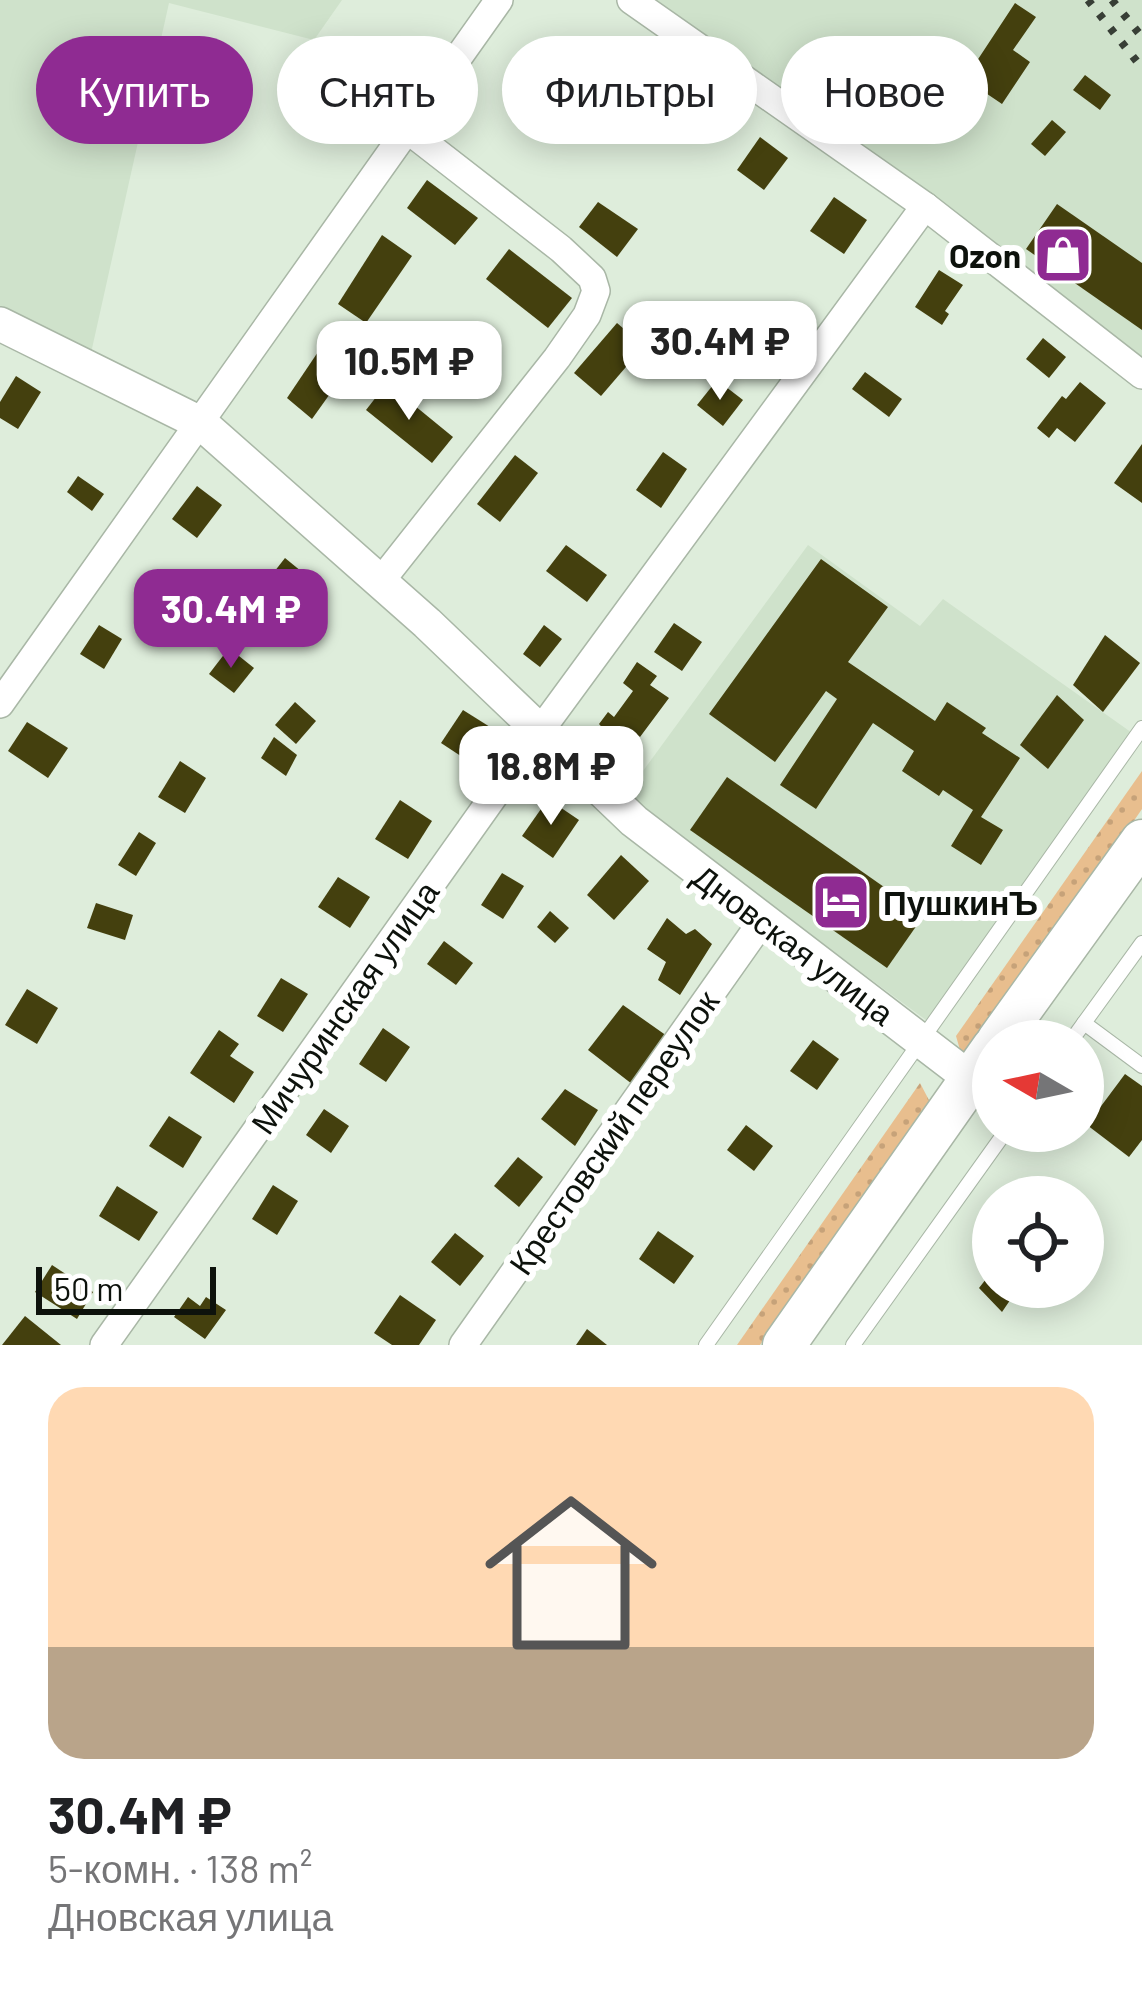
<!DOCTYPE html>
<html lang="ru">
<head>
<meta charset="utf-8">
<style>
  :root { --surface:#fff; --page:#f2f2f2; --text:#202124; --muted:#757577; --line:#e0e0e0; --accent:#8f2b92 }
  body { margin:0; font-family:Barlow,sans-serif; background:var(--page); color:var(--text); height:100vh; display:flex; flex-direction:column; font-size:45px; white-space:nowrap }
  * { box-sizing:border-box; margin:0 }
  p { font-size:39px; color:var(--muted) }
  .icon { flex:none; width:66px; height:66px; fill:none; stroke:currentColor; stroke-width:2; stroke-linecap:round; stroke-linejoin:round }
  .map { position:relative; height:1345px; overflow:hidden }
  .sheet { display:flex; flex-direction:column; background:var(--surface); flex:1 }
  .sheet>* { flex:none }
  .banner { position:absolute; left:36px; top:36px; width:1071px; height:108px; display:flex; gap:24px }
  .needle { width:78px; rotate:279deg }
  .fabs { position:absolute; left:972px; top:1020px; display:grid; gap:24px }
  .fabs a { display:grid; place-items:center; width:132px; height:132px; border-radius:50%; background:var(--surface); box-shadow:0 6px 30px #0003; font-size:60px }
  .scale { position:absolute; left:36px; bottom:30px; width:180px; box-sizing:border-box; padding-left:12px; border:6px solid #0d120c; border-top:0; font-size:33px; line-height:42px; white-space:nowrap; color:#0d120c; -webkit-text-stroke:9px #fff; paint-order:stroke }
  .price { position:absolute; translate:-50% -102px; padding:0 27px; border-radius:24px; background:#fff; color:#222; font-size:39px; line-height:78px; filter:drop-shadow(0 3px 6px #0008) }
  .price::after { content:''; position:absolute; left:50%; top:72px; width:36px; height:27px; margin-left:-18px; background:inherit; clip-path:polygon(0 0,100% 0,50% 100%) }
  .price.selected { background:var(--accent); color:#fff }
  ul { padding:0; list-style:none }
  li { display:grid; align-content:center; gap:24px; height:636px; padding:0 48px }
  li+li { border-top:3px solid var(--line) }
  li span { display:grid; place-items:center; height:372px; border-radius:36px; color:#555 }
  li>.icon { margin-inline-start:auto }
  span .icon { width:216px; height:216px; fill:#fffc; stroke-width:1 }
  li b { font-size:51px }
  .pill { padding:0 42px; border-radius:54px; background:var(--surface); box-shadow:0 6px 30px #0003; font-size:42px; line-height:108px }
  .pill.selected { background:var(--accent); color:#fff }
  .map>svg:first-child { display:block }
</style>
</head>
<body>
<div class="map">
<svg width="1142" height="1345" viewBox="0 0 1142 1345">
  <defs>
    <pattern id="grass-dots" width="8" height="8" patternUnits="userSpaceOnUse" patternTransform="scale(3)"><rect width="8" height="8" fill="#e8be8e"/><path d="M2 2h.1M6 6h.1" fill="none" stroke="#c6a279" stroke-width="1.8" stroke-linecap="round"/></pattern>
  </defs>
  <rect width="100%" height="100%" fill="#deeddb"/>
  <g fill="#cfe2cb">
    <path d="M0 0H342L314 40 169 3 91 353 0 310Z"/>
    <path d="M646 0H1142V364Z"/>
    <path d="M808 545 920 626 943 599 1135 735 930 1023 624 797Z"/>
  </g>
  <g fill="url(#grass-dots)">
    <path d="M1142 771V809L1016 992 962 1057 956 1036Z"/>
    <path d="M920 1083 931 1104 760 1345H737Z"/>
  </g>
  <g fill="#44400e">
    <path d="M1015 3 1036 17 1013 50 1030 62 1002 104 965 79Z"/>
    <path d="M183 37 219 45 208 101 171 94Z"/>
    <path d="M626 43 659 65 643 88 610 67Z"/>
    <path d="M536 49 564 68 544 96 516 77Z"/>
    <path d="M1085 75 1111 95 1100 110 1073 90Z"/>
    <path d="M696 86 728 111 707 138 675 114Z"/>
    <path d="M1052 120 1066 132 1045 156 1031 144Z"/>
    <path d="M760 137 788 158 764 190 737 170Z"/>
    <path d="M427 180 478 218 455 245 407 208Z"/>
    <path d="M834 197 867 220 844 254 810 231Z"/>
    <path d="M598 202 638 229 617 257 579 227Z"/>
    <path d="M1057 204 1142 263V330L1026 249Z"/>
    <path d="M382 235 412 256 366 323 338 304Z"/>
    <path d="M509 249 572 298 548 328 486 279Z"/>
    <path d="M939 270 963 285 945 311 949 314 942 325 915 307Z"/>
    <path d="M773 303 800 323 770 364 743 344Z"/>
    <path d="M617 323 644 346 601 396 574 373Z"/>
    <path d="M1043 338 1066 357 1049 378 1026 359Z"/>
    <path d="M322 346 347 370 312 419 287 398Z"/>
    <path d="M865 372 902 399 889 417 852 389Z"/>
    <path d="M16 376 41 392 18 429 0 418V402Z"/>
    <path d="M717 380 743 400 723 426 697 405Z"/>
    <path d="M1080 382 1106 403 1075 442 1057 428 1049 438 1037 428 1062 396 1066 399Z"/>
    <path d="M387 383 453 437 432 463 366 410Z"/>
    <path d="M1142 444V503L1114 483Z"/>
    <path d="M663 452 687 469 661 508 636 490Z"/>
    <path d="M515 455 538 473 500 522 477 504Z"/>
    <path d="M78 476 104 494 92 511 67 492Z"/>
    <path d="M197 486 222 505 197 538 172 519Z"/>
    <path d="M566 545 607 575 587 602 546 571Z"/>
    <path d="M285 558 318 585 299 608 267 581Z"/>
    <path d="M821 559 888 607 848 662 935 721 947 702 986 728 982 733 1020 758 981 817 1003 830 981 865 951 846 973 810 943 790 939 796 902 771 914 751 873 723 816 809 780 785 837 699 826 691 775 762 709 714Z"/>
    <path d="M674 623 702 642 682 671 654 652Z"/>
    <path d="M99 625 122 639 104 669 80 654Z"/>
    <path d="M544 625 562 639 540 667 523 654Z"/>
    <path d="M1105 635 1140 663 1103 712 1073 685Z"/>
    <path d="M229 648 254 668 234 693 209 674Z"/>
    <path d="M637 662 657 676 650 685 669 698 640 737 629 729 618 745 599 724 608 712 614 717 633 691 623 683Z"/>
    <path d="M1057 695 1084 720 1048 769 1020 745Z"/>
    <path d="M295 702 316 721 296 744 275 725Z"/>
    <path d="M463 710 498 732 476 766 441 743Z"/>
    <path d="M27 722 68 748 48 778 8 751Z"/>
    <path d="M274 737 297 755 286 776 261 758Z"/>
    <path d="M180 761 206 778 185 813 158 797Z"/>
    <path d="M727 777 924 915 887 968 690 830Z"/>
    <path d="M548 799 579 820 553 858 522 836Z"/>
    <path d="M400 800 432 821 408 859 375 839Z"/>
    <path d="M139 832 156 843 136 876 118 865Z"/>
    <path d="M621 855 649 881 614 920 587 895Z"/>
    <path d="M502 873 524 886 503 919 481 905Z"/>
    <path d="M338 877 370 897 350 928 318 907Z"/>
    <path d="M96 903 133 915 125 940 87 928Z"/>
    <path d="M550 911 569 928 555 943 537 927Z"/>
    <path d="M667 918 686 934 695 929 712 944 680 995 658 980 666 962 647 949Z"/>
    <path d="M444 941 473 963 456 985 427 964Z"/>
    <path d="M281 978 308 994 283 1032 257 1016Z"/>
    <path d="M27 989 58 1008 37 1044 5 1025Z"/>
    <path d="M623 1005 667 1036 632 1084 588 1050Z"/>
    <path d="M383 1028 410 1047 386 1082 359 1064Z"/>
    <path d="M219 1030 239 1044 230 1056 254 1072 234 1103 190 1073Z"/>
    <path d="M813 1040 839 1059 817 1090 790 1071Z"/>
    <path d="M1125 1074 1142 1086V1140L1129 1157 1087 1125Z"/>
    <path d="M565 1089 598 1110 575 1146 541 1119Z"/>
    <path d="M324 1109 349 1126 331 1153 306 1135Z"/>
    <path d="M169 1116 202 1137 183 1168 149 1146Z"/>
    <path d="M746 1125 773 1146 754 1171 727 1150Z"/>
    <path d="M518 1157 543 1177 519 1207 494 1186Z"/>
    <path d="M273 1185 298 1201 277 1235 252 1219Z"/>
    <path d="M117 1186 158 1212 139 1241 99 1216Z"/>
    <path d="M658 1231 694 1256 674 1284 639 1259Z"/>
    <path d="M455 1233 484 1256 460 1286 431 1262Z"/>
    <path d="M52 1265 93 1292 77 1319 35 1292Z"/>
    <path d="M993 1270V1287H1019L1002 1312 979 1288Z"/>
    <path d="M400 1295 436 1320 419 1345H392L374 1333Z"/>
    <path d="M188 1297 200 1306 206 1297 226 1310 205 1339 174 1317Z"/>
    <path d="M25 1316 61 1345H2Z"/>
    <path d="M587 1329 607 1345H576Z"/>
  </g>
  <g fill="none" stroke-linecap="round" stroke-linejoin="round">
    <g stroke="#a9b7a6" stroke-width="16">
      <g id="service">
        <path d="M1084 1023 1142 1066"/>
        <path d="M1071 1041 1142 943"/>
        <path d="M706 1345 1142 728"/>
        <path d="M853 1345 1006 1131"/>
      </g>
    </g>
    <g stroke="#a9b7a6" stroke-width="30">
      <g id="minor">
        <path d="M631 0 925 206 1142 375"/>
        <path d="M380 582 557 358 587 315 596 291 592 278 561 249 408 130"/>
        <path d="M0 704 499 0"/>
        <path d="M104 1345 540 731 925 206"/>
        <path d="M463 1345 763 920"/>
      </g>
    </g>
    <g stroke="#a9b7a6" stroke-width="36">
      <path id="tertiary" d="M0 324 202 424 427 623 634 821 971 1079"/>
    </g>
    <g stroke="#a9b7a6" stroke-width="45">
      <g id="primary">
        <path d="M998 1041 1142 841"/>
        <path d="M784 1345 993 1048"/>
      </g>
    </g>
    <use href="#service" stroke="#fff" stroke-width="14"/>
    <use href="#minor" stroke="#fff" stroke-width="27"/>
    <use href="#tertiary" stroke="#fff" stroke-width="33"/>
    <use href="#primary" stroke="#fff" stroke-width="42"/>
    <g stroke="#383f36" stroke-width="8" stroke-dasharray="6 12" stroke-linecap="butt">
      <path d="M1088 0 1142 68"/>
      <path d="M1112 0 1142 37"/>
    </g>
  </g>
  <defs>
    <g id="shop-square" transform="scale(3)"><rect x="-9" y="-9" width="18" height="18" rx="4" fill="#8f2b92" stroke="#fff"/><path d="M-5-2.5h2.3a2.7 3.5 0 0 1 5.4 0H5L5.5 6h-11ZM-1.5-2.5h3a1.5 2.3 0 0 0-3 0Z" fill="#fff"/></g>
    <g id="hotel-square" transform="scale(3)"><rect x="-9" y="-9" width="18" height="18" rx="4" fill="#8f2b92" stroke="#fff"/><path d="M-6-4.5h1.5V1H6V5H4.5V3h-9V5H-6ZM-4 0a1.8 1.8 0 1 1 3.6 0ZM.5 0V-2.5h3Q6-2.5 6 0Z" fill="#fff"/></g>
  </defs>
  <g fill-rule="evenodd">
    <use href="#shop-square" x="1063" y="255"/>
    <use href="#hotel-square" x="841" y="902"/>
  </g>
  <g text-anchor="middle" dominant-baseline="central" stroke-width="12" stroke-linejoin="round" paint-order="stroke">
    <g font-size="33" font-weight="bold" fill="#0d120c" stroke="#fff" text-anchor="end">
      <text x="1021" y="255">Ozon</text>
      <text x="883" y="902" text-anchor="start">ПушкинЪ</text>
    </g>
    <g font-size="33" fill="#0d120c" stroke="#fff">
      <text transform="translate(794 944) rotate(37)">Дновская улица</text>
      <text transform="translate(344 1007) rotate(-55)">Мичуринская улица</text>
      <text transform="translate(613 1132) rotate(-55)">Крестовский переулок</text>
    </g>
  </g>
</svg>
<div class="fabs">
<a><svg class="needle" viewBox="-14 -14 28 28"><path d="M0-13l5 13h-10z" fill="#e53935"/><path d="M0 13l5-13h-10z" fill="#757577"/></svg></a>
<a><svg class="icon" aria-label="locate" viewBox="0 0 24 24"><circle cx="12" cy="12" r="6"/><path d="M12 2v4M12 18v4M2 12h4M18 12h4"/></svg></a>
</div>
<div class="scale">50 m</div>
<b class="price" style="left:720px;top:403px">30.4M ₽</b>
<b class="price" style="left:409px;top:423px">10.5M ₽</b>
<b class="price selected" style="left:231px;top:671px">30.4M ₽</b>
<b class="price" style="left:551px;top:828px">18.8M ₽</b>
<div class="banner">
<a class="pill selected">Купить</a>
<a class="pill">Снять</a>
<a class="pill">Фильтры</a>
<a class="pill">Новое</a>
</div>
</div>
<section class="sheet">
<ul>
<li><span style="background:linear-gradient(#ffd9b3 70%,#b9a48a 0)"><svg class="icon" aria-label="home" viewBox="0 0 24 24"><path d="M3 11l9-7 9 7M6 9v11h12V9"/></svg></span><div><b>30.4M ₽</b><p>5-комн. · 138 m²</p><p>Дновская улица</p></div></li>
</ul>
</section>
</body>
</html>
